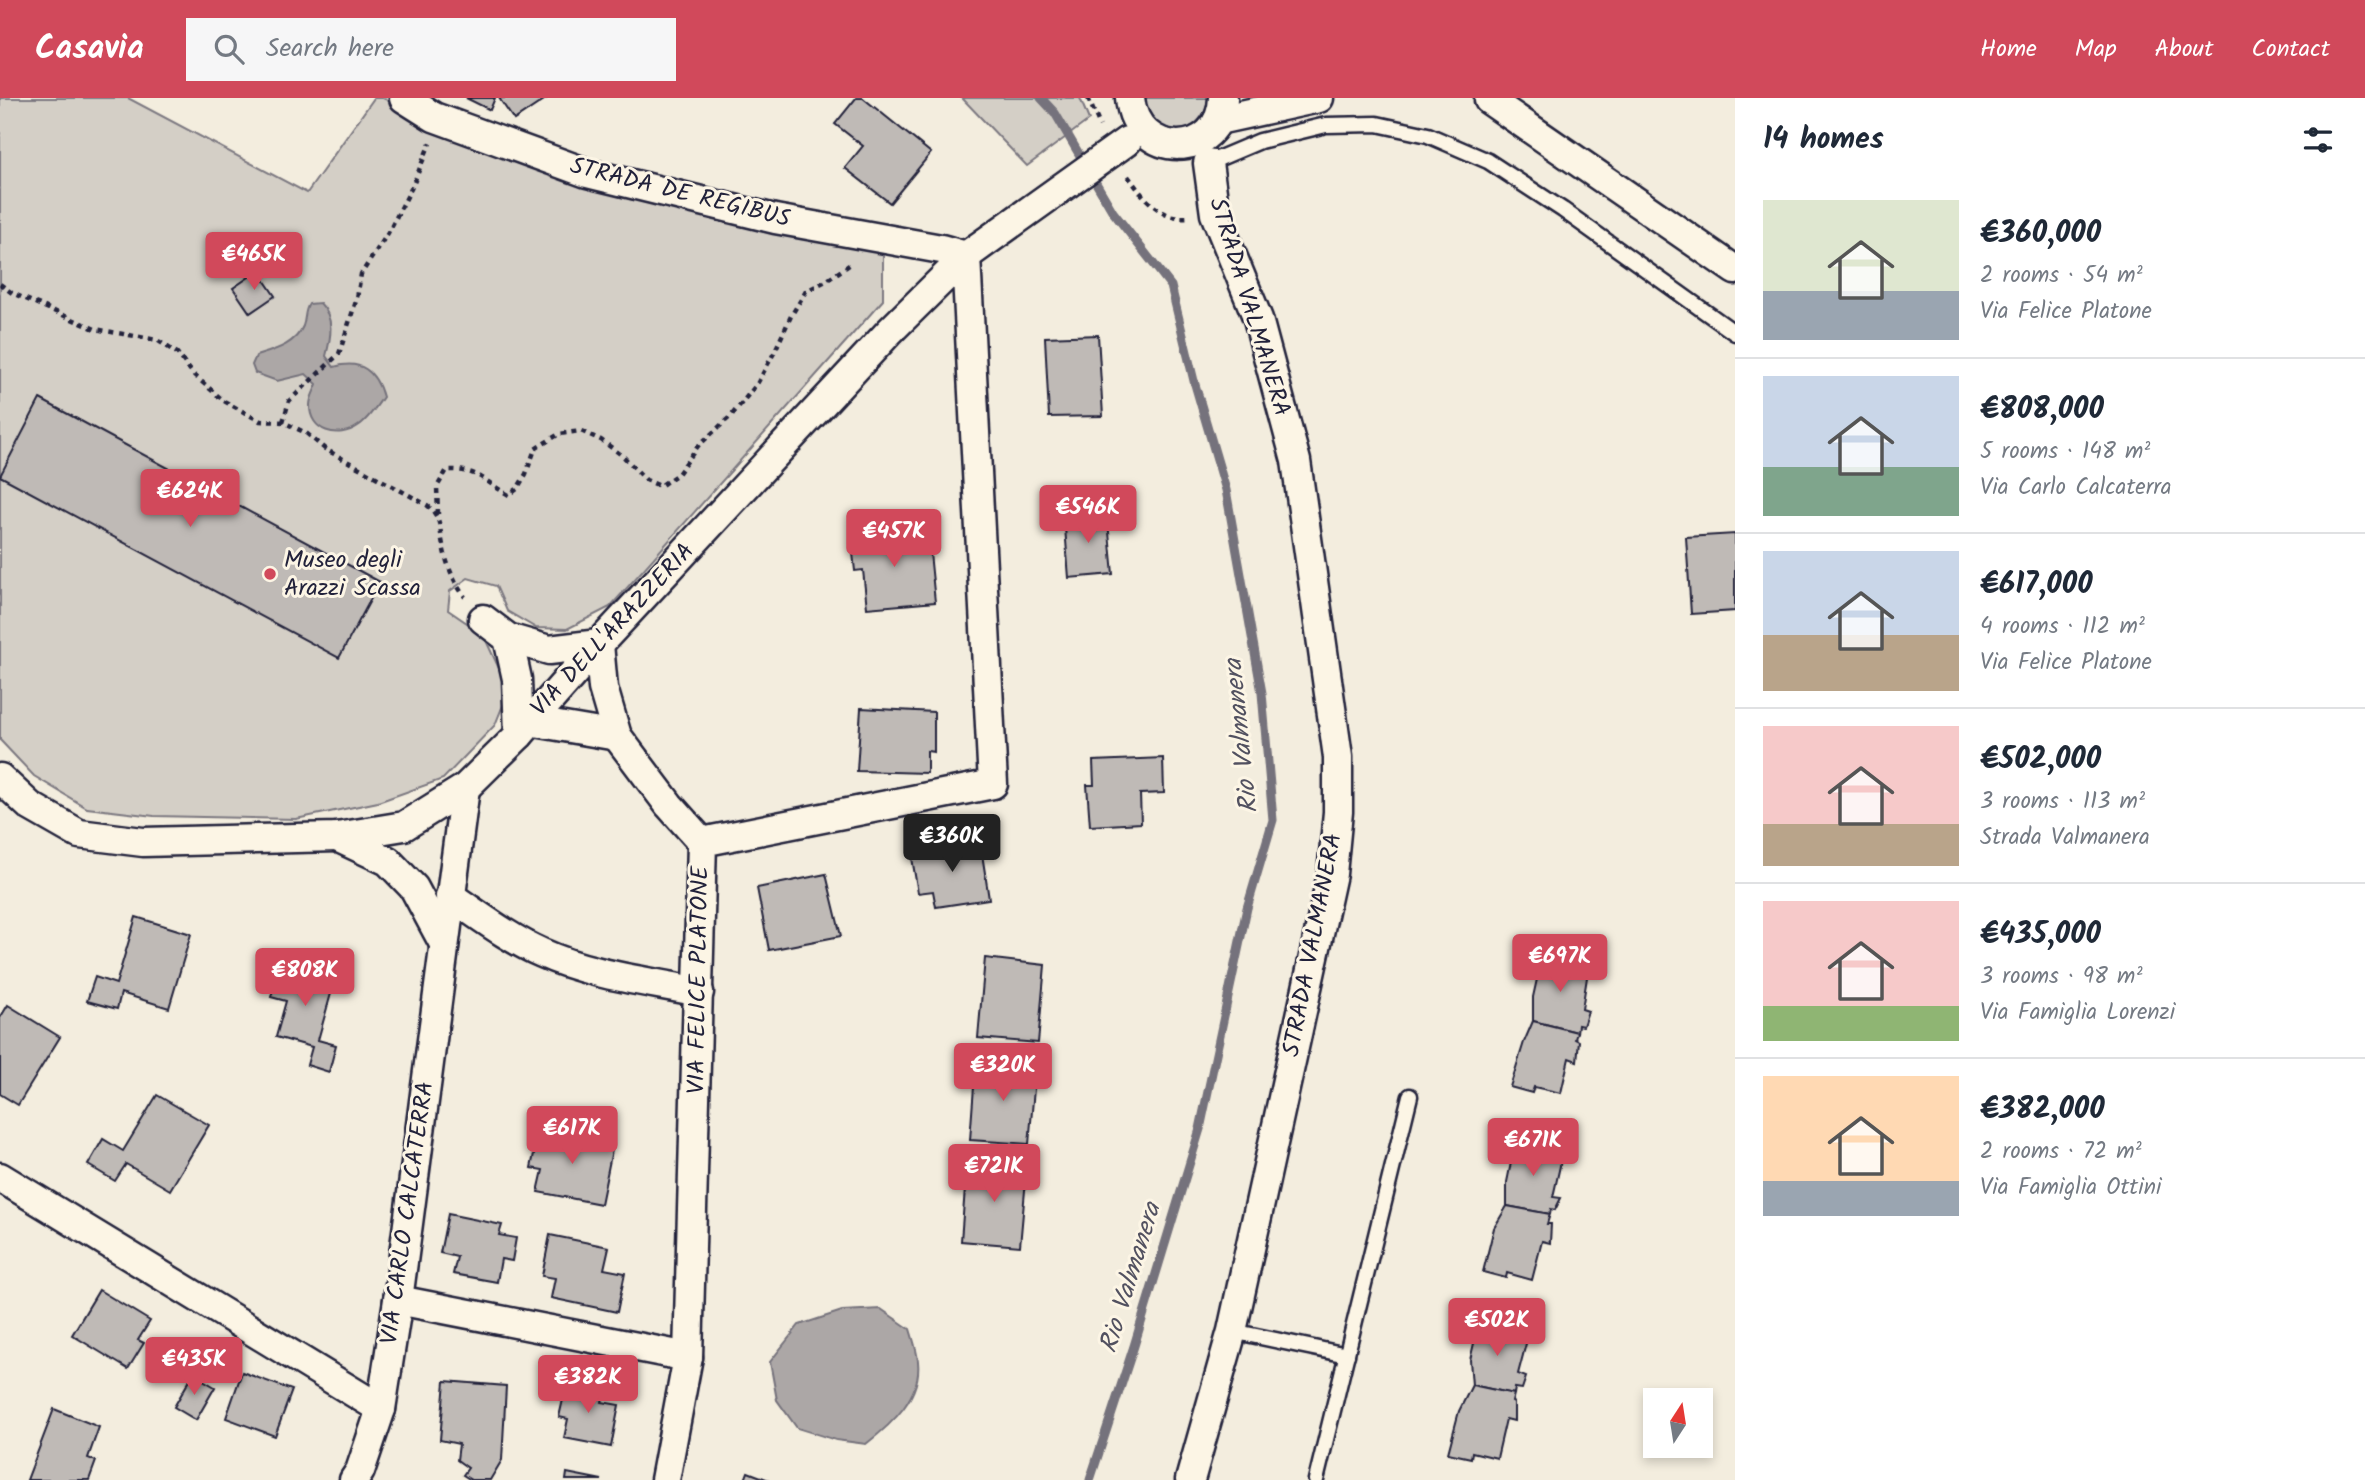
<!DOCTYPE html>
<html lang="en">
<head>
<meta charset="utf-8">
<style>
  :root { --surface:#fff; --page:#f6f6f7; --text:#1f2937; --muted:#747a83; --line:#e0e1e3; --accent:#d1495b }
  body { margin:0; font-family:Kalam,sans-serif; background:var(--page); color:var(--text); height:100vh; display:flex; flex-direction:column; font-size:26px; white-space:nowrap }
  * { box-sizing:border-box; margin:0 }
  p { font-size:23px; color:var(--muted) }
  .icon { flex:none; width:38px; height:38px; fill:none; stroke:currentColor; stroke-width:2; stroke-linecap:round; stroke-linejoin:round }
  .map { position:relative; flex:1; overflow:hidden }
  .side { display:flex; flex-direction:column; background:var(--surface); width:630px }
  .side>* { flex:none }
  .needle { width:46px; rotate:12deg }
  .buttons { position:absolute; left:1643px; top:1290px; display:grid; gap:14px }
  .buttons a { display:grid; place-items:center; width:70px; height:70px; border-radius:0px; background:var(--surface); box-shadow:0 4px 10px #0003; font-size:35px }
  .price { position:absolute; translate:-50% -60px; padding:0 16px; border-radius:7px; background:var(--accent); color:#fff; font-size:23px; line-height:46px; filter:drop-shadow(0 2px 4px #0008) }
  .price::after { content:''; position:absolute; left:50%; top:42px; width:21px; height:16px; margin-left:-10px; background:inherit; clip-path:polygon(0 0,100% 0,50% 100%) }
  .price.selected { background:#222; color:#fff }
  ul { padding:0; list-style:none }
  li { display:flex; align-items:center; gap:21px; height:175px; padding:0 28px }
  li+li { border-top:2px solid var(--line) }
  li span { display:grid; place-items:center; flex:none; width:196px; height:140px; border-radius:0px; color:#555 }
  li>.icon { margin-inline-start:auto }
  span .icon { width:84px; height:84px; fill:#fffc; stroke-width:1 }
  li b { font-size:30px }
  h2 { display:flex; justify-content:space-between; align-items:center; height:84px; padding:0 28px; font-size:30px }
  header { display:flex; align-items:center; gap:42px; box-sizing:border-box; height:98px; padding:0 35px; background:var(--accent); color:#fff }
  header strong { font-size:33px }
  nav { display:flex; gap:38px; margin-inline-start:auto; font-size:24px }
  .search { width:490px; height:63px; background:var(--page); display:flex; align-items:center; gap:18px; box-sizing:border-box; padding:0 24px; border-radius:0px; color:var(--muted); font-size:26px }
  main { display:flex; flex:1; min-height:0 }
  .map>svg:first-child { display:block }
</style>
</head>
<body>
<header>
<strong>Casavia</strong>
<div class="search"><svg class="icon" aria-label="search" viewBox="0 0 24 24"><circle cx="10" cy="10" r="6"/><path d="M15 15l6 6"/></svg>Search here</div>
<nav><a>Home</a><a>Map</a><a>About</a><a>Contact</a></nav>
</header>
<main>
<div class="map">
<svg width="1735" height="1382" viewBox="0 0 1735 1382">
  <rect width="100%" height="100%" fill="#f3edde"/>
  <filter id="ink" filterUnits="userSpaceOnUse"><feTurbulence type="fractalNoise" baseFrequency=".0143" numOctaves="2"/><feDisplacementMap in="SourceGraphic" scale="14" xChannelSelector="R" yChannelSelector="G"/><feConvolveMatrix kernelMatrix="1 2 1 2 8 2 1 2 1" color-interpolation-filters="sRGB"/></filter>
  <g filter="url(#ink)">
    <g fill="#d4cfc6" stroke="#7b7880" stroke-width="2">
      <path d="M0 0H128L307 95 374 0H383L443 29 883 151V202L610 509 567 531 536 530 507 513 496 488 468 480 450 493 448 512 483 536 509 592 495 627 443 681 378 704 296 721 154 718 87 710 34 678 0 642Z"/>
      <path d="M962 0H1080L1089 22 1027 68Z"/>
      <path d="M1144 0H1209C1204 33 1165 47 1148 16 1145 12 1145 5 1144 0Z"/>
    </g>
    <g fill="#aca7a6" stroke="#75727b" stroke-width="2">
      <path d="M320 205C335 220 331 239 326 258L334 269C361 261 376 273 383 299 376 309 368 322 358 328 338 342 309 333 310 307 310 300 315 292 317 286L306 276 277 283 255 275 252 267 256 258C274 252 295 247 303 228 306 220 304 213 309 206Z"/>
      <path d="M881 1211 910 1231C913 1241 917 1252 918 1263 922 1299 892 1326 866 1346L836 1342 797 1330 777 1302 770 1264 799 1227 842 1213Z"/>
    </g>
    <g fill="none" stroke-linecap="round" stroke-linejoin="round">
      <path stroke="#75727b" stroke-width="9" d="M1041 0 1055 15 1113 114 1171 188 1194 283 1226 392 1262 595 1273 722 1247 810 1200 1031 1134 1248 1090 1382"/>
    </g>
    <g fill="#bfbab6" stroke="#22223b" stroke-width="2">
      <path d="M466 0H495L490 12Z"/>
      <path d="M499 0H547L514 22Z"/>
      <path d="M856 0H863L931 55 890 105 845 70 863 48 835 26Z"/>
      <path d="M258 173 275 198 250 215 233 190Z"/>
      <path d="M1098 237 1103 318 1049 319 1045 239Z"/>
      <path d="M40 301 380 484 339 560 0 378Z"/>
      <path d="M1107 413 1113 476 1069 480 1064 417Z"/>
      <path d="M910 431 911 446 929 445 935 504 867 510 863 472 855 473 851 437Z"/>
      <path d="M1735 436V513L1691 516 1686 439Z"/>
      <path d="M861 610 934 614V654L927 653V675L857 673Z"/>
      <path d="M1163 660 1164 695 1140 696 1141 725 1090 728 1087 687H1094L1093 663Z"/>
      <path d="M980 743 989 801 936 809 933 793 918 795 911 754Z"/>
      <path d="M826 776 841 838 769 852 757 790Z"/>
      <path d="M136 819 191 836 169 910 121 895 117 911 87 903 95 879 116 886Z"/>
      <path d="M1543 854 1566 860 1565 865 1588 873 1582 911 1588 913 1583 928 1578 927 1577 934 1533 923V899Z"/>
      <path d="M282 859 337 874 318 942 336 947 329 974 307 967 312 949 276 939 286 903 271 899Z"/>
      <path d="M985 860 1045 867 1038 945 978 940Z"/>
      <path d="M8 907 60 939 18 1007 0 996V920Z"/>
      <path d="M1533 923 1577 934 1575 941 1579 943 1577 963 1569 960 1561 995 1534 989 1532 995 1510 989 1524 944Z"/>
      <path d="M976 962 1036 969 1029 1046 970 1042Z"/>
      <path d="M157 997 209 1027 170 1092 126 1066 115 1083 88 1067 103 1041 123 1053Z"/>
      <path d="M539 1032 613 1047 601 1106 538 1094 543 1072 531 1070Z"/>
      <path d="M1516 1040 1537 1045 1536 1050 1562 1059 1553 1099 1561 1100 1555 1112 1551 1111 1550 1116 1507 1108V1084Z"/>
      <path d="M967 1064 1027 1070 1020 1148 961 1143Z"/>
      <path d="M1507 1108 1550 1116 1547 1126H1551L1550 1145 1542 1143 1532 1182 1507 1175 1506 1180 1483 1174 1494 1130Z"/>
      <path d="M448 1116 502 1127 499 1137 516 1140 512 1163 501 1161 497 1184 453 1176 457 1159 440 1155Z"/>
      <path d="M550 1137 609 1149 604 1171 625 1175 617 1214 551 1200 555 1180 542 1178Z"/>
      <path d="M99 1192 150 1223 138 1242 144 1245 128 1271 72 1237Z"/>
      <path d="M1480 1220 1504 1225 1502 1231 1528 1238 1518 1276 1526 1279 1522 1291 1515 1290 1514 1296 1472 1287 1470 1262Z"/>
      <path d="M242 1274 292 1292 275 1338 226 1320Z"/>
      <path d="M193 1276 215 1289 196 1322 174 1309Z"/>
      <path d="M445 1283 506 1288 502 1362 490 1382H471L463 1377 468 1370 457 1362 459 1346 440 1342Z"/>
      <path d="M567 1284 605 1292 602 1304 619 1307 611 1349 564 1340 568 1321 559 1319Z"/>
      <path d="M1472 1287 1514 1296 1512 1304 1514 1305V1323L1506 1321 1497 1360 1472 1354 1471 1360 1448 1355 1459 1313Z"/>
      <path d="M54 1311 99 1329 88 1360 96 1363 89 1382H27Z"/>
      <path d="M748 1374 769 1382H745Z"/>
      <path d="M567 1375 602 1382H566Z"/>
    </g>
    <g fill="none" stroke-linecap="round" stroke-linejoin="round">
      <g stroke="#22223b" stroke-width="19">
        <g id="lane">
          <path d="M1208 65 1260 43 1326 27 1377 26 1428 37 1488 63 1563 112 1735 235"/>
          <path d="M1232 1233 1347 1257"/>
          <path d="M1316 1382 1410 998"/>
        </g>
      </g>
      <g stroke="#22223b" stroke-width="33">
        <g id="street">
          <path d="M404 0 434 19 587 75 775 121 941 151 966 158 993 686 702 744 688 1259 665 1382"/>
          <path d="M1130 0C1136 63 1221 62 1223 0"/>
          <path d="M1489 2 1735 172"/>
          <path d="M1218 22 1319 0"/>
          <path d="M483 521 508 540 549 552 599 546"/>
          <path d="M508 540 517 581 519 637"/>
          <path d="M599 546 603 590 617 638 669 707 702 744"/>
          <path d="M529 623 617 638"/>
          <path d="M0 680 30 708 79 736 143 744 337 739 404 728 465 690 519 637 599 546 890 233 966 158 1127 43"/>
          <path d="M337 739 388 763 414 790 443 844"/>
          <path d="M450 798C480 818 508 840 542 855 590 877 647 883 699 894"/>
          <path d="M0 1079 381 1311"/>
          <path d="M398 1202 688 1259"/>
          <path d="M354 1382 360 1373 381 1311 398 1202 465 690"/>
          <path d="M1190 1382 1232 1233 1332 776 1338 714V659L1296 363 1258 221 1215 116 1208 65"/>
        </g>
      </g>
      <g stroke="#22223b" stroke-width="4.5" stroke-dasharray="5 5" stroke-linecap="butt">
        <path d="M1088 0 1100 28"/>
        <path d="M1128 78C1144 100 1160 122 1189 119"/>
        <path d="M0 186 12 195 95 231 157 242 177 255 194 277 224 303 260 323 283 324 306 335 325 351 427 407C442 420 439 429 443 447 446 465 454 485 465 499"/>
        <path d="M283 324 289 303 339 256 357 200 361 176 388 135 413 87 430 45"/>
        <path d="M438 416 437 389 447 372C479 371 483 383 509 397L517 391 526 376 535 351 559 336 581 333 601 342 623 358 646 382 660 388 678 376 698 348 731 318 757 286 774 255 791 218 806 193 826 183 852 165"/>
      </g>
      <use href="#lane" stroke="#fcf5e5" stroke-width="14"/>
      <use href="#street" stroke="#fcf5e5" stroke-width="28"/>
    </g>
  </g>
  <circle fill="#d1495b" stroke="#fcf5e5" stroke-width="2.5" cx="270" cy="476" r="7"/>
  <g text-anchor="middle" dominant-baseline="central" stroke-width="6" stroke-linejoin="round" paint-order="stroke">
    <g font-size="24" fill="#22223b" stroke="#fcf5e5">
      <text transform="translate(680 95) rotate(14)">STRADA DE REGIBUS</text>
      <text transform="translate(1249 209) rotate(73)">STRADA VALMANERA</text>
      <text transform="translate(613 532) rotate(-47)">VIA DELL'ARAZZERIA</text>
      <text transform="translate(1313 847) rotate(-79)">STRADA VALMANERA</text>
      <text transform="translate(699 882) rotate(-89)">VIA FELICE PLATONE</text>
      <text transform="translate(408 1115) rotate(-82)">VIA CARLO CALCATERRA</text>
    </g>
    <g font-size="24" fill="#22223b" stroke="#fcf5e5" text-anchor="start">
      <text x="284" y="462">Museo degli<tspan x="284" dy="28">Arazzi Scassa</tspan></text>
    </g>
    <g font-size="26" font-style="italic" fill="#525160" stroke="#fcf5e5">
      <text transform="translate(1242 638) rotate(-96)">Rio Valmanera</text>
      <text transform="translate(1131 1180) rotate(-73)">Rio Valmanera</text>
    </g>
  </g>
</svg>
<div class="buttons">
<a><svg class="needle" viewBox="-14 -14 28 28"><path d="M0-13l5 13h-10z" fill="#e53935"/><path d="M0 13l5-13h-10z" fill="#747a83"/></svg></a>
</div>
<b class="price" style="left:254px;top:194px">€465K</b>
<b class="price" style="left:190px;top:431px">€624K</b>
<b class="price" style="left:1088px;top:447px">€546K</b>
<b class="price" style="left:894px;top:471px">€457K</b>
<b class="price selected" style="left:952px;top:776px">€360K</b>
<b class="price" style="left:1560px;top:896px">€697K</b>
<b class="price" style="left:305px;top:910px">€808K</b>
<b class="price" style="left:1003px;top:1005px">€320K</b>
<b class="price" style="left:572px;top:1068px">€617K</b>
<b class="price" style="left:1533px;top:1080px">€671K</b>
<b class="price" style="left:994px;top:1106px">€721K</b>
<b class="price" style="left:1497px;top:1260px">€502K</b>
<b class="price" style="left:194px;top:1299px">€435K</b>
<b class="price" style="left:588px;top:1317px">€382K</b>
</div>
<section class="side">
<h2>14 homes<svg class="icon" aria-label="filters" viewBox="0 0 24 24"><path d="M4 7h16M4 17h16"/><circle cx="9" cy="7" r="2"/><circle cx="15" cy="17" r="2"/></svg></h2>
<ul>
<li><span style="background:linear-gradient(#dfe7d0 65%,#9aa5b1 0)"><svg class="icon" aria-label="home" viewBox="0 0 24 24"><path d="M3 11l9-7 9 7M6 9v11h12V9"/></svg></span><div><b>€360,000</b><p>2 rooms · 54 m²</p><p>Via Felice Platone</p></div></li>
<li><span style="background:linear-gradient(#c9d6e8 65%,#7fa58c 0)"><svg class="icon" aria-label="home" viewBox="0 0 24 24"><path d="M3 11l9-7 9 7M6 9v11h12V9"/></svg></span><div><b>€808,000</b><p>5 rooms · 148 m²</p><p>Via Carlo Calcaterra</p></div></li>
<li><span style="background:linear-gradient(#c9d6e8 60%,#b9a48a 0)"><svg class="icon" aria-label="home" viewBox="0 0 24 24"><path d="M3 11l9-7 9 7M6 9v11h12V9"/></svg></span><div><b>€617,000</b><p>4 rooms · 112 m²</p><p>Via Felice Platone</p></div></li>
<li><span style="background:linear-gradient(#f6c9c9 70%,#b9a48a 0)"><svg class="icon" aria-label="home" viewBox="0 0 24 24"><path d="M3 11l9-7 9 7M6 9v11h12V9"/></svg></span><div><b>€502,000</b><p>3 rooms · 113 m²</p><p>Strada Valmanera</p></div></li>
<li><span style="background:linear-gradient(#f6c9c9 75%,#8fb573 0)"><svg class="icon" aria-label="home" viewBox="0 0 24 24"><path d="M3 11l9-7 9 7M6 9v11h12V9"/></svg></span><div><b>€435,000</b><p>3 rooms · 98 m²</p><p>Via Famiglia Lorenzi</p></div></li>
<li><span style="background:linear-gradient(#ffd9b3 75%,#9aa5b1 0)"><svg class="icon" aria-label="home" viewBox="0 0 24 24"><path d="M3 11l9-7 9 7M6 9v11h12V9"/></svg></span><div><b>€382,000</b><p>2 rooms · 72 m²</p><p>Via Famiglia Ottini</p></div></li>
</ul>
</section>
</main>
</body>
</html>
